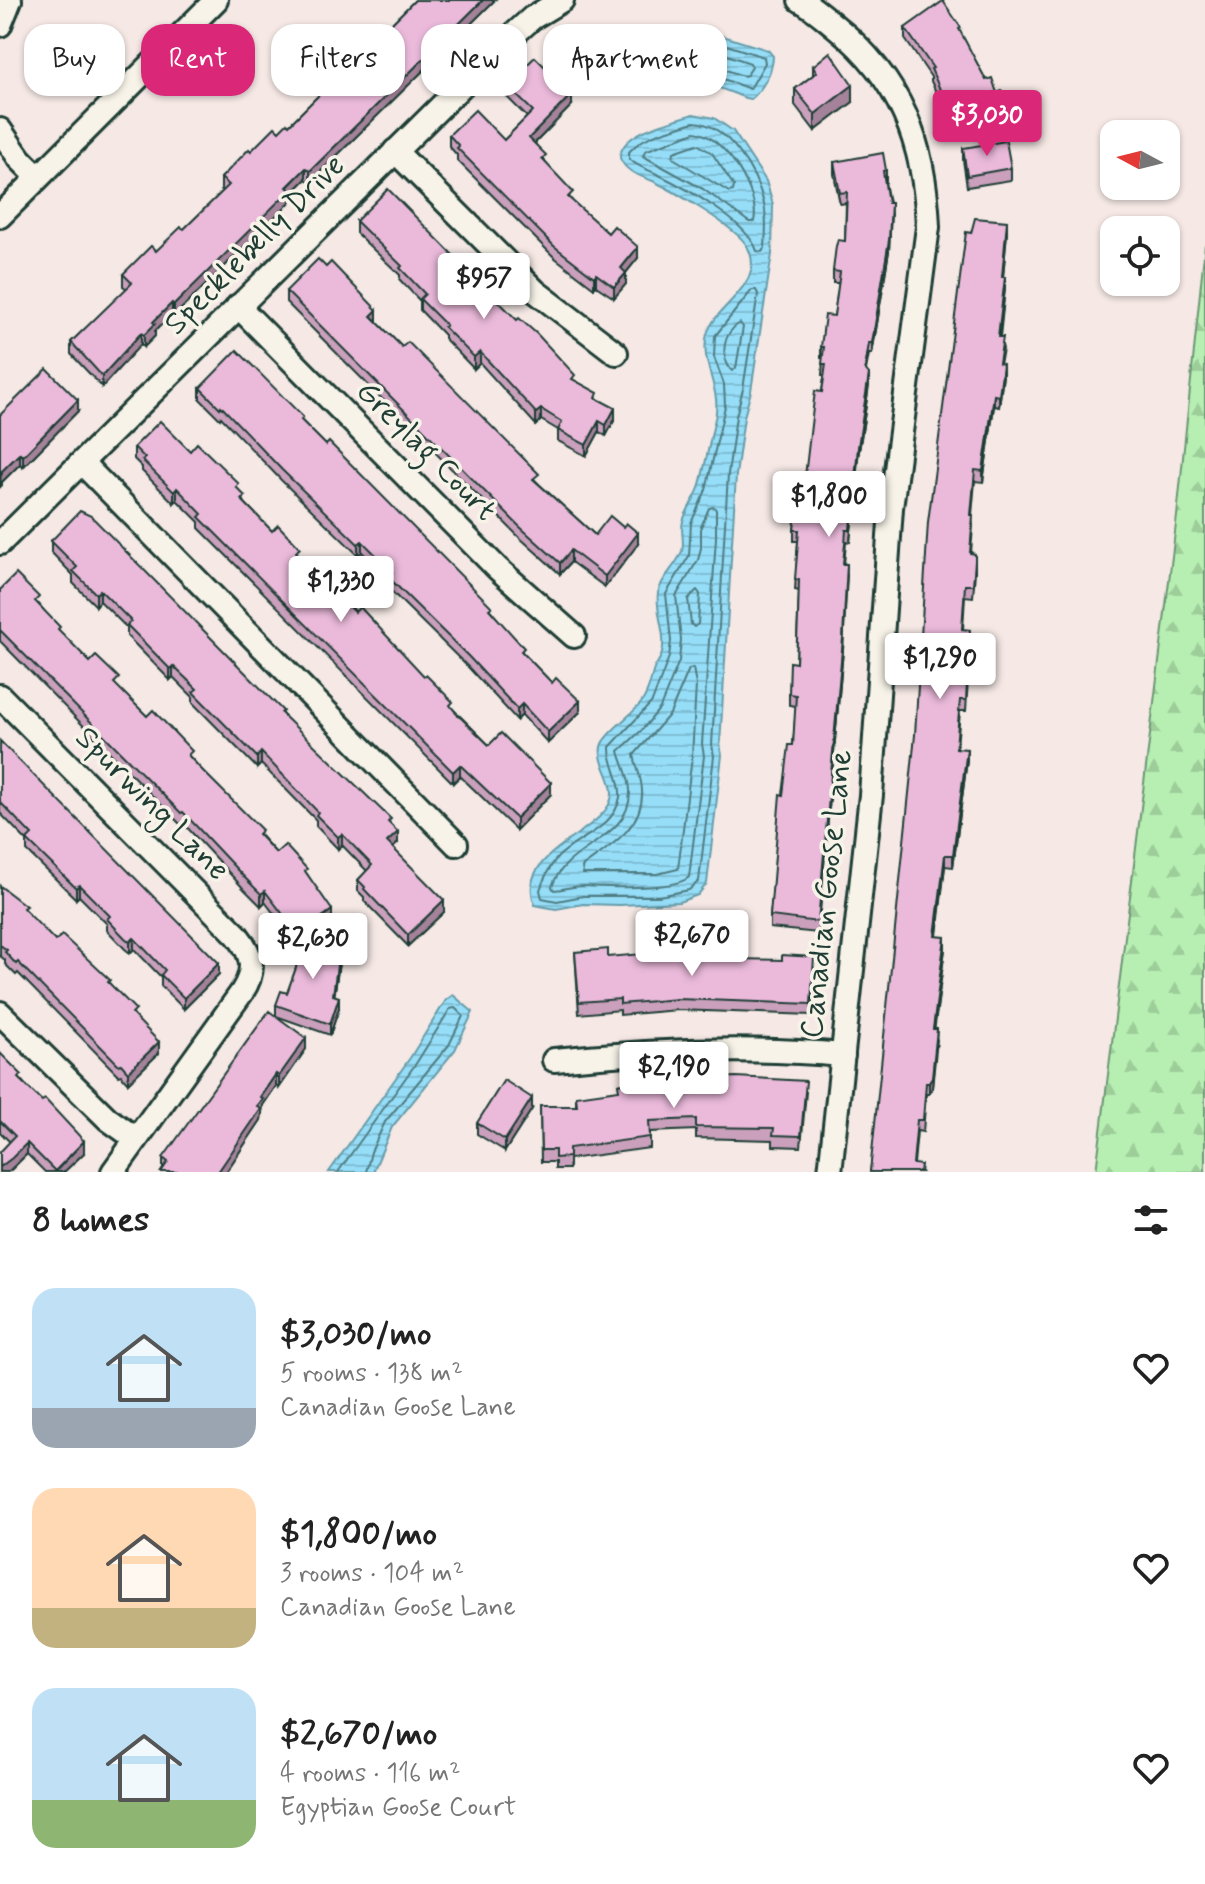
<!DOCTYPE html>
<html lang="en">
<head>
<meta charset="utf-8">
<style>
  :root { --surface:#fff; --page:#f2f2f2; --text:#222; --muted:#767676; --accent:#db2777 }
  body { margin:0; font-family:Mynerve,sans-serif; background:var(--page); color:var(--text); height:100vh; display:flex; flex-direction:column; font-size:30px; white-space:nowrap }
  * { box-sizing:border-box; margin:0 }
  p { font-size:26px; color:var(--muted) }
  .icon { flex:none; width:44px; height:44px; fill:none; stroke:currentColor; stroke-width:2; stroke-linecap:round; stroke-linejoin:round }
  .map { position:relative; height:1172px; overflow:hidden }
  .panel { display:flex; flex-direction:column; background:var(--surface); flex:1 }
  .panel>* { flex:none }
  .guide { position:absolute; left:24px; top:24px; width:800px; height:72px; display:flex; gap:16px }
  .needle { width:52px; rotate:277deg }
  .tools { position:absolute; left:1100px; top:120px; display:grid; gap:16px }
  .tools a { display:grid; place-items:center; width:80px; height:80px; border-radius:16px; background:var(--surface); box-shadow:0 2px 6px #0004; font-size:40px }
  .price { position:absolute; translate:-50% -68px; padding:0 18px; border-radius:8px; background:#fff; color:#222; font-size:26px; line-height:52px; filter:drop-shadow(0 2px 4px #0008) }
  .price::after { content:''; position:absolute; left:50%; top:48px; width:24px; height:18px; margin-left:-12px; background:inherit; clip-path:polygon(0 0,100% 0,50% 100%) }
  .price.current { background:var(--accent); color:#fff }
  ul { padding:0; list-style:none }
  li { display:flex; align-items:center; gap:24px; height:200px; padding:0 32px }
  li span { display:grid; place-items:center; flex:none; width:224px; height:160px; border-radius:24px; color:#555 }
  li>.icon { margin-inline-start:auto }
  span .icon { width:96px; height:96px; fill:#fffc; stroke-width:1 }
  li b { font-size:34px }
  h2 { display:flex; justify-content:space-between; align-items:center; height:96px; padding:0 32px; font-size:34px }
  .chip { padding:0 28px; border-radius:24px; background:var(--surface); box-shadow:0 2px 6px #0004; font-size:28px; line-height:72px }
  .chip.current { background:var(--accent); color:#fff }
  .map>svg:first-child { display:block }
</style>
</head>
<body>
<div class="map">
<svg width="1205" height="1172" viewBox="0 0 1205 1172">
  <defs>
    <pattern id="forest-firs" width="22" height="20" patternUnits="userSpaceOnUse" patternTransform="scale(2)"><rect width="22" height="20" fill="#b7efb2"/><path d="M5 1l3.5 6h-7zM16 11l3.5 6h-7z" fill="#9dce9a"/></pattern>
    <pattern id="water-rules" width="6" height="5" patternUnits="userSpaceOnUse" patternTransform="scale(2)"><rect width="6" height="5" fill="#96ddf8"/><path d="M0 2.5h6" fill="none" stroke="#81bfd5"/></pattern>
  </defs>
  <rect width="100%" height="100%" fill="#f5e8e5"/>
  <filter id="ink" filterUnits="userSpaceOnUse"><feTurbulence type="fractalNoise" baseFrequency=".0125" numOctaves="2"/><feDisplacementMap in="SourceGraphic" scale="16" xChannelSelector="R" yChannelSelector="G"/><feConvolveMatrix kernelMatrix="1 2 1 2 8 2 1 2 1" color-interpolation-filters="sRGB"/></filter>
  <g filter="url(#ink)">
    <path fill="url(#forest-firs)" stroke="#6b9673" stroke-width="2" d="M1205 244V1172H1096L1177 516Z"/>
    <g fill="url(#water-rules)" stroke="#669daa" stroke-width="2">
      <path d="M710 32 768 50 773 56C773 71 762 90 751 99L745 98C735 93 710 86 703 80 692 70 690 49 695 36Z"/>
      <path d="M693 114 714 118 733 131 766 181 773 205 772 254 751 391 744 417 736 475 720 745 722 755 707 883 698 895 679 902 620 905 583 904 556 909 535 905C512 850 610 833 612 794 613 778 598 763 601 747 603 735 632 715 641 703 649 693 650 681 654 669 656 664 661 659 662 653 667 633 655 613 658 593 661 577 677 566 682 551 685 541 680 531 683 521 687 509 695 499 699 488 705 467 709 445 714 423 724 389 699 365 707 334 716 304 768 284 747 246 737 228 674 191 653 181 641 176 626 173 620 158 620 131 672 122 693 114Z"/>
      <path d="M453 995 473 1012 455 1050 392 1127 373 1172H329L410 1058 446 1000Z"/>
    </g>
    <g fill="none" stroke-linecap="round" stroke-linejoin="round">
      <g stroke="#4f7d82" stroke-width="2">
        <path d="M711 40 764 57 765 63 750 89 707 73 703 64 700 46Z"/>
        <path d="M716 51 750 63 752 67 747 75 743 76 715 66 711 55Z"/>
        <path d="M694 122C728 124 757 173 764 204 767 218 766 234 765 248L762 252 757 251C748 222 684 187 657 174 647 169 638 167 629 159V152C645 133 672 130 694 122Z"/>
        <path d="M695 132C724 135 761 194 754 222H749L703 189 643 156 645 151Z"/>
        <path d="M697 144 712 153 734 186 733 191 729 192 673 158 674 152Z"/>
        <path d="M752 290H756L758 294 743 389 736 416 728 474 712 745 714 756 699 881 689 890 659 896H583L557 901 542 898 540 890C544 878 549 867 558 857 578 837 615 828 620 797 622 780 609 764 610 747L652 702 669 657 671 641 666 594 689 556 691 523 706 490 725 406 724 384 714 357 715 336Z"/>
        <path d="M740 323 743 327 736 368 732 371C719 356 723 333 740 323Z"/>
        <path d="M714 507 716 510V538L702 744 704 756 689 877C675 891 606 887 585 886 574 886 564 889 554 890L552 887C564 846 629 841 630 793 631 779 622 764 619 751L642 730 660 708 679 661 681 640 676 596 698 560 701 548V527L709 508Z"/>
        <path d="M697 590 700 594 698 624 694 627 691 624 688 599Z"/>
        <path d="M693 668 696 685 692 757 678 869 657 874H583L582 867C607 848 644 828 642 791 642 779 636 766 634 755L670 714 689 669Z"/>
        <path d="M338 1172 417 1062 450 1009 455 1008 463 1016 449 1045 385 1122 371 1152 366 1172"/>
      </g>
      <g stroke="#1f3d34" stroke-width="28">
        <g id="minor">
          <path d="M800 0C813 7 824 17 835 26 901 79 925 144 928 227L891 508 871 795 830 1172"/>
          <path d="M0 25 10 0"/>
          <path d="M0 130 20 159 38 177"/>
          <path d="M395 151 535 291 616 353"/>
          <path d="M0 216 216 0"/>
          <path d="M238 306 497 568 574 636"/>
          <path d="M82 463 456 844"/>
          <path d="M0 543 510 38 532 18 562 0"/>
          <path d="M0 696 237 935C253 955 256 970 242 992L113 1172"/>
          <path d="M0 1013 108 1119 136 1139"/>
          <path d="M554 1060C651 1051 746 1046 843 1055"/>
        </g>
      </g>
      <use href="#minor" stroke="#f7f3e8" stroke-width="22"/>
    </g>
    <g fill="#caa0bc" stroke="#1f3d34" stroke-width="2">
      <path d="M415 0H495L310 182 306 179 290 195V202L174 316 172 314 155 331V336L144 347 141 344 102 387 71 354V342L127 289 123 286V274L156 251 184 229 223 191 221 189V178L251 151 289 125 321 93 317 90V78L353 58 375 40Z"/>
      <path d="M905 28 961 34 986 80 1008 118 956 137 931 81V77L905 39Z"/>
      <path d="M813 66 853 102 815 131 795 105V89L813 75Z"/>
      <path d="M506 85 572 105 535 143 546 163 573 202 608 233 638 258 626 273V284L614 298 596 286 594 288 554 257 457 160V155L449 146V135L504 140 527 117 506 96Z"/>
      <path d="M963 148 1011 168V180L967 187 963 160Z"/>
      <path d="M834 162 886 170V182H885L891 214 889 251 872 354H869L866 370 869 385 858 458 850 542 846 541 845 554 844 564 847 575 843 650 818 933 770 928V916L783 795 793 745 796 706 789 705V694L796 663 799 591 795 590 798 541H794V530L825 375H822L823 358H821V347L834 316 839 283H833V271L845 241 846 203 840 204 834 174Z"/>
      <path d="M356 221 575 381 598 399 615 419 606 436 599 432 586 456 558 441V430L541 420 536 425 480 363 474 369 444 338V335L420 310V301L400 280V275L356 233Z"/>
      <path d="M1007 232 1003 277 1005 288 1000 337 1003 349 1000 364 1003 375 999 407 994 406 983 482 975 481 972 515 973 526 971 553 975 554V572L973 597 965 596 963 629 970 641 968 679 966 711H960L957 748 967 760 953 867 945 866 937 936 945 949 934 1029 937 1040 932 1088 929 1094H926L923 1132 917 1131 914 1164 921 1172H870Z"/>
      <path d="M326 267 377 322 539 484 595 535 638 544 605 587 571 562 560 574 519 537 286 302V291Z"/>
      <path d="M200 388 303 422 492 612 524 654 580 712 548 743 522 715 517 720 469 668 388 588V579L362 552 358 555 282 481 221 417 220 419 200 399Z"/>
      <path d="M78 411 23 467 20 464 2 482V485L0 487V415Z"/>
      <path d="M134 447 190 451 239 490 245 503 272 531 300 556 489 745 551 794 516 830 460 776 453 783 199 528V522L177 500 174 503 142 471V467L134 459Z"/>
      <path d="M51 541 283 715 391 825 398 843 393 848 444 912 408 946 364 901V897L358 891V880L367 871 342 845 338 849 316 826V820L261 764 257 768 193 703V697L173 677 170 680 127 636V628L100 601 96 606 73 583V575L51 552Z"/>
      <path d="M0 590 39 604 60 632 90 662 192 759 276 853 307 874 332 921 305 940 340 956 334 995 339 1008 330 1035 276 1016V1005L287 993 296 968 300 943 298 945 265 902 261 906 244 889 183 823 181 825 0 641Z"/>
      <path d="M0 741 219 974 184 1009 161 986V977L134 949 130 953 125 949 107 930V924L79 896 76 899 27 851V841L0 813Z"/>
      <path d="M0 886 55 941 110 984 136 1018 159 1053 128 1083 121 1075 119 1076 18 973 16 975 5 964V960L0 956Z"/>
      <path d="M575 952 608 957 691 958 814 968 811 1015 678 1010 620 1015V1010L579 1014Z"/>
      <path d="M306 1049 279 1088 276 1086 263 1105 261 1120 226 1172H161L163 1169V1158Z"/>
      <path d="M0 1053 22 1081 84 1153 64 1172H45L27 1154 12 1169 10 1142 0 1132Z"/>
      <path d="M806 1092 801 1147 773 1146V1140L696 1138V1130L650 1132V1148L569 1159V1169H555V1162H541L540 1106H576V1096Z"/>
      <path d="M532 1109 505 1151 477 1134V1123Z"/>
    </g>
    <g fill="#a48299" stroke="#1f3d34" stroke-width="2">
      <path d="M483 0H495L310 182V171Z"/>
      <path d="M853 85V102L815 131V114Z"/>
      <path d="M572 94V105L529 149V138Z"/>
      <path d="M1008 106V118L956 137V126Z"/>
      <path d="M306 168V179L290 195V202L174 316V305Z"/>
      <path d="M891 203 889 251 872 354V343Z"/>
      <path d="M1007 221V232L1002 288V277Z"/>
      <path d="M638 247V258L621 279V268Z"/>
      <path d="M626 273V284L614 298V287Z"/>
      <path d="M596 274V286L594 288V277Z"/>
      <path d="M1005 277V288L998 348V337Z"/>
      <path d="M172 303V314L155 331V336L144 347V335L153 322Z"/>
      <path d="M377 310V321L371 316Z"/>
      <path d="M141 333V344L102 387V376Z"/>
      <path d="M480 352V363L474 369V357Z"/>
      <path d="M1003 364V375L999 407V396Z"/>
      <path d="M869 374V385L858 458 850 542 858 447Z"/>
      <path d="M994 395V406L983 482V471Z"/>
      <path d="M78 400V411L23 467V456Z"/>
      <path d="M615 408V419L606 436V425Z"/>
      <path d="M541 409V420L536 425V413Z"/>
      <path d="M599 421V432L586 456V445Z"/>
      <path d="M20 453V464L2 482V485L0 487 1 472Z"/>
      <path d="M177 488V500L174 503V492Z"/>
      <path d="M638 533V544L605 587V576Z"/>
      <path d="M362 541V552L358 555V544Z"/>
      <path d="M571 550V562L560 574V563Z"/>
      <path d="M847 564 843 650 818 933V922Z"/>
      <path d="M100 590V601L96 606V594Z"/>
      <path d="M173 666V677L170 680V669Z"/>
      <path d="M580 701V712L548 743V732Z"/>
      <path d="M522 704V715L517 720V709Z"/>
      <path d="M967 749V760L953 867V855Z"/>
      <path d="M261 752V764L257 768V757Z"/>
      <path d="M460 765V776L453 783V772Z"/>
      <path d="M551 783V794L516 830V818Z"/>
      <path d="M398 832V843L387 853V842Z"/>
      <path d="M342 834V845L338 849V837Z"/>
      <path d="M945 855V866L935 947V936Z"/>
      <path d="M79 885V896L76 899V888Z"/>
      <path d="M265 891V902L261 906V894Z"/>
      <path d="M444 900V912L408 946V935Z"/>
      <path d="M332 910V921L298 945V934Z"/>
      <path d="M945 937V949L933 1040V1029Z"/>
      <path d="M134 938V949L130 953V942Z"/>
      <path d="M340 944V956L333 1006V995Z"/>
      <path d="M219 963V974L184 1009V998Z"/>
      <path d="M339 997V1008L330 1035V1024Z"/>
      <path d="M937 1029 932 1088 929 1094V1083Z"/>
      <path d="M306 1038V1049L279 1088V1076Z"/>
      <path d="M159 1042V1053L128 1083V1072Z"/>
      <path d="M276 1074V1086L263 1105 261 1120 226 1172H218L257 1106 260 1097Z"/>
      <path d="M532 1098V1109L505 1151V1140Z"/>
      <path d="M84 1141V1153L64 1172H55Z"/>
      <path d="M27 1143V1154L8 1172H0V1167Z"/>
    </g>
    <g fill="#ebbadb" stroke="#1f3d34" stroke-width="2">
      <path d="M415 0H483L310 171 306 168 287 187 290 190 174 305 172 303 153 322 155 324 144 335 141 333 102 376 71 342 132 283 123 274 151 246 156 251 181 227 184 229 229 185 221 178 249 149 251 151 275 127 279 131 287 123 289 125 326 88 317 78 329 66 332 69 348 54 353 58 373 38 375 40Z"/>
      <path d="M943 1 961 28 959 29 986 80 992 78 997 93 1002 91 1008 106 956 126 931 69 933 68 905 28Z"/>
      <path d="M830 52 853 85 815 114 795 89 817 72 813 66Z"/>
      <path d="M535 57 572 94 529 138 546 155 542 159 573 192 568 197 608 233 614 226 638 247 621 268 626 273 614 287 596 274 594 277 554 246 457 148 459 146 449 135 475 110 504 140 533 111 506 85Z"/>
      <path d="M1006 141 1011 168 967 176 963 148Z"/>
      <path d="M883 153 886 170 883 171 888 203H891L889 240 872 343H869L865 369 869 374 858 447 850 530H846L845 543 843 564H847L843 638 818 922 770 916 780 794 783 795 789 745H793L796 695 789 694 790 662 796 663 798 618 799 580 795 579 799 530H794L799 485H804L815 391 822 392 826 364H822L824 347H821L825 315 834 316 840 272 833 271 836 246 838 240 845 241 847 192 840 193 834 162Z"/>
      <path d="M388 189 517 320 519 318 537 334 575 375 572 379 598 393 596 398 615 408 606 425 599 421 586 445 558 430 562 422 541 409 536 413 480 352 474 357 444 327 446 325 420 299 425 294 400 268 402 266 356 221Z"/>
      <path d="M975 218 1007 221 1002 277H1005L998 337H1003L999 363 1003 364 999 396 994 395 983 471 975 470 971 515H973L970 553 975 554V561L973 585H965L962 629 970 630 968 668 966 700H960L956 748 967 749 953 855H945L935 936 945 937 933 1029H937L932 1077 929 1083H926L923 1120H917L913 1164 921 1165 920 1172H870L915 735 928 522 966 232 971 233Z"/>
      <path d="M318 259 326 267 331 262 377 310 371 316 402 347 408 342 539 474 533 479 595 535 610 516 623 527 626 523 638 533 605 576 571 550 560 563 519 526 286 291Z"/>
      <path d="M237 350 303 417 301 420 326 445 329 442 492 607 489 609 524 648 521 651 552 683 556 678 580 701 548 732 522 704 517 709 469 657 388 577 393 572 362 541 358 544 282 470 221 406 220 408 200 388Z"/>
      <path d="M47 369 78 400 23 456 20 453 1 472 2 474 0 476V415Z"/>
      <path d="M160 421 190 451 197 443 239 484 236 487 245 496 241 499 272 531 278 525 300 548 296 552 355 612 360 607 424 676 426 675 453 702 450 705 457 714 489 745 501 733 551 783 516 818 460 765 453 772 199 517 202 514 177 488 174 492 142 460 145 458 134 447Z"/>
      <path d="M80 511 91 516 283 711 281 713 391 819 388 822 398 832 387 842 444 900 408 935 364 889 365 887 358 880 372 865 342 834 338 837 316 815 318 812 261 752 257 757 193 692 197 689 173 666 170 669 127 625 131 621 100 590 96 594 73 571 77 567 51 541Z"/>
      <path d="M16 574 39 597 35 601 60 627 58 629 90 662 96 656 119 678 114 683 147 716 153 710 173 731 192 751 188 755 196 764 262 830 258 834 276 853 285 845 307 869 305 871 332 910 298 934 265 891 261 894 244 877 183 812 181 813 0 630V590Z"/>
      <path d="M0 741 219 963 184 998 161 975 165 970 134 938 130 942 125 938 107 919 110 916 79 885 76 888 27 840 32 835 0 802Z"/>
      <path d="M0 886 26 906 23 908 55 941 62 935 110 980 108 982 136 1010 132 1014 159 1042 128 1072 121 1064 119 1065 18 962 16 964 5 952 7 950 0 945Z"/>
      <path d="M300 939 340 944 333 995 339 997 330 1024 276 1005 281 991 287 993 296 968Z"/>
      <path d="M608 949V957L691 950V958L782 960V955L814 957 811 1004 678 999 620 1004V999L579 1002 575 952Z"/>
      <path d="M269 1011 306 1038 279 1076 276 1074 260 1097 263 1099 257 1106 261 1109 218 1172H161L168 1162 163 1158Z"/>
      <path d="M0 1053 22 1075 18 1078 42 1101 45 1099 84 1141 55 1171 27 1143 12 1158 0 1167V1152L15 1136 0 1121Z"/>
      <path d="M736 1077 806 1081 801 1136 773 1135 774 1128 696 1127V1119L649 1121 650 1137 569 1148V1157L555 1158V1150H541L540 1106H577L576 1096 619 1090 618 1084 626 1082Z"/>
      <path d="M504 1080 532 1098 505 1140 477 1123Z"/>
    </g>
  </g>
  <g text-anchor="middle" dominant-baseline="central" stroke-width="7" stroke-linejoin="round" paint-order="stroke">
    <g font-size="32" fill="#1f3d34" stroke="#f7f3e8">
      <text transform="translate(255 245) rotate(-45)">Specklebelly Drive</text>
      <text transform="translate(426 451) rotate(45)">Greylag Court</text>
      <text transform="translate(152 804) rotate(45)">Spurwing Lane</text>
      <text transform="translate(827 894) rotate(-84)">Canadian Goose Lane</text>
    </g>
  </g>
</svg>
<div class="tools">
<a><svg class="needle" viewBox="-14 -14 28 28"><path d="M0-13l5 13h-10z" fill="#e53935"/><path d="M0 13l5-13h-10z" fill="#767676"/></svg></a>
<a><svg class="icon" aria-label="locate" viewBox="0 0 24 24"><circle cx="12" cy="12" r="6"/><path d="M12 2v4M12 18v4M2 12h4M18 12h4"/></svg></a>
</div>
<b class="price current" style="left:987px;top:158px">$3,030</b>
<b class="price" style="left:484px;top:321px">$957</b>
<b class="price" style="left:829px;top:539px">$1,800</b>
<b class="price" style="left:341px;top:624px">$1,330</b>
<b class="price" style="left:940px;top:701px">$1,290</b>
<b class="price" style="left:692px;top:978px">$2,670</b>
<b class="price" style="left:313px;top:981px">$2,630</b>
<b class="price" style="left:674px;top:1110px">$2,190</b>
<div class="guide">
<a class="chip">Buy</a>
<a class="chip current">Rent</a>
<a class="chip">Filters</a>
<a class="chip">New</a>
<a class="chip">Apartment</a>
</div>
</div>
<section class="panel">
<h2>8 homes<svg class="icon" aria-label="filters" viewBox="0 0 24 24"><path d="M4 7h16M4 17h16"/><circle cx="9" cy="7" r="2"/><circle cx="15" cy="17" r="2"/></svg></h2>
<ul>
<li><span style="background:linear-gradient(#bfe0f5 75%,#9aa5b1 0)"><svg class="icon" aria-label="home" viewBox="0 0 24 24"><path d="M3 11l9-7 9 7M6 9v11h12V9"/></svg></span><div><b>$3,030/mo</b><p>5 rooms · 138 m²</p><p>Canadian Goose Lane</p></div><svg class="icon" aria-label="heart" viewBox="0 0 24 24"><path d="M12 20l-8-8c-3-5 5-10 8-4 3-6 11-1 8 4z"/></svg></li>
<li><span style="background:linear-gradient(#ffd9b3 75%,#c2b280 0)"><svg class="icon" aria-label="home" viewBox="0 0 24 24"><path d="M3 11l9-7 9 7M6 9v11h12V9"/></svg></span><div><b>$1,800/mo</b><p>3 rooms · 104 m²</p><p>Canadian Goose Lane</p></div><svg class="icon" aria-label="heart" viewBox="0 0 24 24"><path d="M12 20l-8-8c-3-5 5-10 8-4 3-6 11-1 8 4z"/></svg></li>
<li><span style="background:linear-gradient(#bfe0f5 70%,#8fb573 0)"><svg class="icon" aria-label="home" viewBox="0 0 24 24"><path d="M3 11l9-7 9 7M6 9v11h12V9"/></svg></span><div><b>$2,670/mo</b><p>4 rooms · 116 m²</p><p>Egyptian Goose Court</p></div><svg class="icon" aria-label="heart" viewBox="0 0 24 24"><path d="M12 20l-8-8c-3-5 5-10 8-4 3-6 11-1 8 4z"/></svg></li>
</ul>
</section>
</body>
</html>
